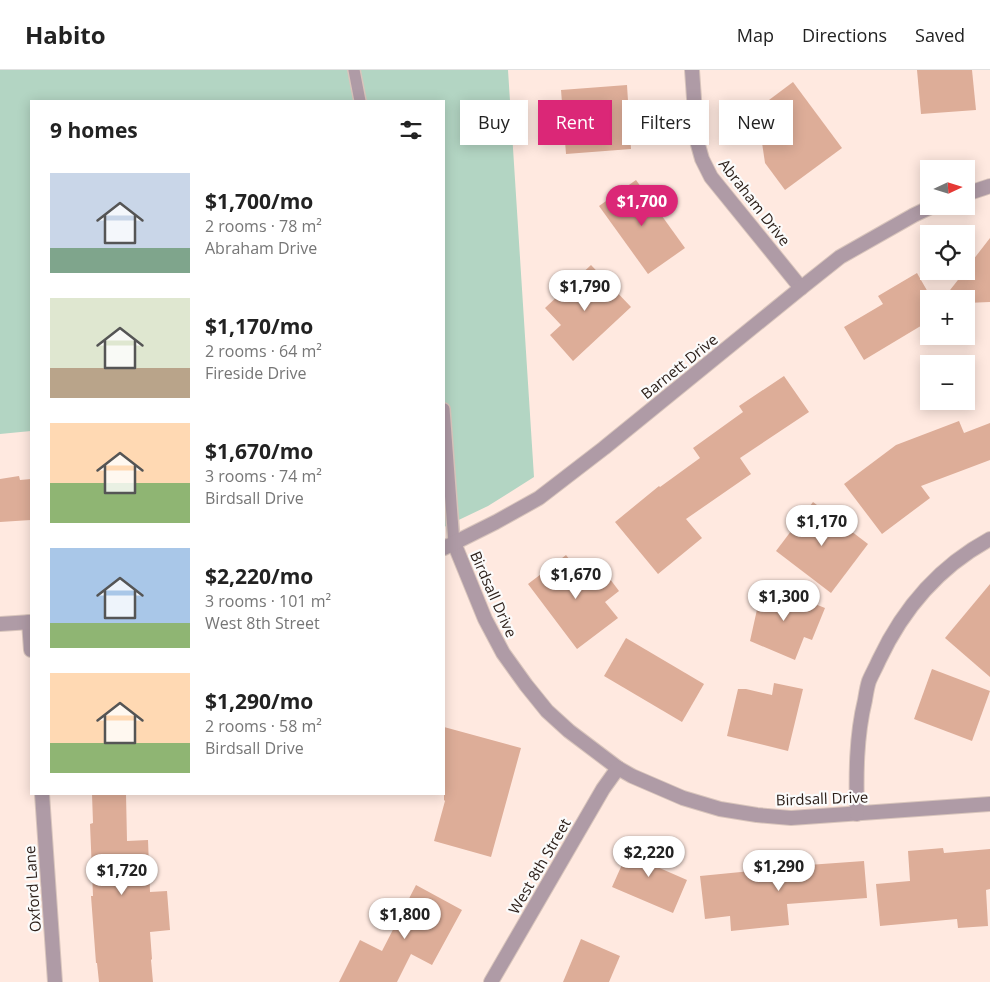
<!DOCTYPE html>
<html lang="en">
<head>
<meta charset="utf-8">
<style>
  :root { --surface:#fff; --page:#f2f2f2; --text:#222; --muted:#767676; --line:#e0e0e0; --accent:#db2777 }
  body { margin:0; font-family:"Open Sans",sans-serif; background:var(--page); color:var(--text); height:100vh; display:flex; flex-direction:column; font-size:19px; white-space:nowrap }
  * { box-sizing:border-box; margin:0 }
  p { font-size:16px; color:var(--muted) }
  .icon { flex:none; width:28px; height:28px; fill:none; stroke:currentColor; stroke-width:2; stroke-linecap:round; stroke-linejoin:round }
  .map { position:relative; flex:1; overflow:hidden }
  .details { position:absolute; left:30px; top:30px; width:415px; height:695px; display:flex; flex-direction:column; background:var(--surface); border-radius:0px; box-shadow:0 2px 12px #0003 }
  .details>* { flex:none }
  .top-card { position:absolute; left:460px; top:30px; width:455px; height:45px; display:flex; gap:10px }
  .needle { width:32px; rotate:86deg }
  .buttons { position:absolute; left:920px; top:90px; display:grid; gap:10px }
  .buttons a { display:grid; place-items:center; width:55px; height:55px; border-radius:0px; background:var(--surface); box-shadow:0 2px 12px #0003; font-size:25px }
  .price { position:absolute; translate:-50% -42px; padding:0 11px; border-radius:18px; background:#fff; color:#222; font-size:16px; line-height:32px; filter:drop-shadow(0 1px 2px #0008) }
  .price::after { content:''; position:absolute; left:50%; top:30px; width:15px; height:11px; margin-left:-8px; background:inherit; clip-path:polygon(0 0,100% 0,50% 100%) }
  .price.on { background:var(--accent); color:#fff }
  ul { padding:0; list-style:none }
  li { display:flex; align-items:center; gap:15px; height:125px; padding:0 20px }
  li span { display:grid; place-items:center; flex:none; width:140px; height:100px; border-radius:0px; color:#555 }
  li>.icon { margin-inline-start:auto }
  span .icon { width:60px; height:60px; fill:#fffc; stroke-width:1 }
  li b { font-size:21px }
  h2 { display:flex; justify-content:space-between; align-items:center; height:60px; padding:0 20px; font-size:21px }
  .tag { padding:0 18px; border-radius:0px; background:var(--surface); box-shadow:0 2px 12px #0003; font-size:18px; line-height:45px }
  .tag.on { background:var(--accent); color:#fff }
  header { display:flex; align-items:center; gap:30px; box-sizing:border-box; height:70px; padding:0 25px; background:var(--surface); border-bottom:1px solid var(--line) }
  header strong { font-size:24px }
  nav { display:flex; gap:28px; margin-inline-start:auto; font-size:18px }
  .map>svg:first-child { display:block }
</style>
</head>
<body>
<header>
<strong>Habito</strong>
<nav><a>Map</a><a>Directions</a><a>Saved</a></nav>
</header>
<div class="map">
<svg width="990" height="912" viewBox="0 0 990 912">
  <rect width="100%" height="100%" fill="#ffe9e0"/>
  <path fill="#b3d5c3" d="M0 0H508L534 407 488 436 444 457V31H31V361L0 364Z"/>
  <g fill="#ddad98">
    <path d="M917 0H972L976 40 921 44Z"/>
    <path d="M793 12 842 78 785 120 765 93 757 39Z"/>
    <path d="M627 15 631 79 566 84 561 20Z"/>
    <path d="M636 110 685 178 648 204 599 136Z"/>
    <path d="M990 168V232L966 233V229H943L965 201H966V199Z"/>
    <path d="M591 195 631 237 573 291 550 265 561 255 545 238Z"/>
    <path d="M917 203 929 224V251L864 290 844 257 883 234 878 226Z"/>
    <path d="M784 306 809 342 740 388 751 404 686 449 702 468 658 504 615 452 659 416 660 417 700 388 693 378 743 342 739 336Z"/>
    <path d="M959 351 964 363 990 353V390L921 416 930 428 882 464 844 414 896 375Z"/>
    <path d="M19 406 20 410 31 409V450L0 452V409Z"/>
    <path d="M813 432 868 474 831 523 776 481Z"/>
    <path d="M566 485 588 513 604 501 619 521 605 532 618 548 577 579 528 514Z"/>
    <path d="M765 514 825 538 812 570 804 567 795 590 750 571 760 526Z"/>
    <path d="M990 514V607L945 568Z"/>
    <path d="M626 568 704 614 682 652 604 606Z"/>
    <path d="M932 599 990 621 972 671 914 649Z"/>
    <path d="M774 613 803 619 788 681 727 666 738 619H746L772 625Z"/>
    <path d="M444 657 521 678 491 787 434 771 445 731 444 730Z"/>
    <path d="M92 724H126L127 771 148 770 150 822 167 821 170 860 150 862 152 889 151 890 153 912H99L97 893H96L91 826H93L90 754 93 753Z"/>
    <path d="M633 770 661 782 655 796 687 810 673 843 612 817Z"/>
    <path d="M943 778 944 783 990 779V819L986 820 988 856 958 858 957 849 880 856 876 814 910 811 908 781Z"/>
    <path d="M864 791 867 828 787 834 789 855 731 861 730 846 705 849 700 806 794 797V796Z"/>
    <path d="M416 815 462 840 432 895 411 884 397 912H339L360 870 382 881Z"/>
    <path d="M581 869 620 886 609 912H563Z"/>
  </g>
  <g fill="none" stroke-linecap="round" stroke-linejoin="round">
    <g stroke="#d9c5bc" stroke-width="14">
      <g id="service">
        <path d="M354 0 360 31"/>
        <path d="M444 339 454 473"/>
      </g>
    </g>
    <g stroke="#d9c5bc" stroke-width="16">
      <g id="minor">
        <path d="M692 0 697 71 702 89 711 107 801 218"/>
        <path d="M966 124 990 116"/>
        <path d="M454 473 485 549 503 583 526 615 547 641 569 661 618 698 632 706 683 728 720 739 757 745 791 748 990 734"/>
        <path d="M444 478 496 452 539 428 604 378 801 218 840 187 914 145 933 136"/>
        <path d="M29 552 31 580"/>
        <path d="M0 554 31 552"/>
        <path d="M42 724 55 912"/>
        <path d="M857 744C856 705 856 667 865 630 866 624 867 617 869 611 872 604 876 597 879 590 903 539 940 496 990 469"/>
        <path d="M491 912 603 719 618 698"/>
      </g>
    </g>
    <use href="#service" stroke="#af9ba6" stroke-width="11"/>
    <use href="#minor" stroke="#af9ba6" stroke-width="14"/>
  </g>
  <g text-anchor="middle" dominant-baseline="central" stroke-width="4.5" stroke-linejoin="round" paint-order="stroke">
    <g font-size="15" fill="#2d201a" stroke="#fbfbfb">
      <text transform="translate(755 132) rotate(52)">Abraham Drive</text>
      <text transform="translate(679 296) rotate(-39)">Barnett Drive</text>
      <text transform="translate(494 524) rotate(66)">Birdsall Drive</text>
      <text transform="translate(822 728) rotate(-2)">Birdsall Drive</text>
      <text transform="translate(539 796) rotate(-60)">West 8th Street</text>
      <text transform="translate(32 819) rotate(-94)">Oxford Lane</text>
    </g>
  </g>
</svg>
<div class="buttons">
<a><svg class="needle" viewBox="-14 -14 28 28"><path d="M0-13l5 13h-10z" fill="#e53935"/><path d="M0 13l5-13h-10z" fill="#767676"/></svg></a>
<a><svg class="icon" aria-label="locate" viewBox="0 0 24 24"><circle cx="12" cy="12" r="6"/><path d="M12 2v4M12 18v4M2 12h4M18 12h4"/></svg></a>
<a>+</a>
<a>−</a>
</div>
<b class="price on" style="left:642px;top:157px">$1,700</b>
<b class="price" style="left:585px;top:242px">$1,790</b>
<b class="price" style="left:822px;top:477px">$1,170</b>
<b class="price" style="left:576px;top:530px">$1,670</b>
<b class="price" style="left:784px;top:552px">$1,300</b>
<b class="price" style="left:649px;top:808px">$2,220</b>
<b class="price" style="left:779px;top:822px">$1,290</b>
<b class="price" style="left:122px;top:826px">$1,720</b>
<b class="price" style="left:405px;top:870px">$1,800</b>
<div class="top-card">
<a class="tag">Buy</a>
<a class="tag on">Rent</a>
<a class="tag">Filters</a>
<a class="tag">New</a>
</div>
<section class="details">
<h2>9 homes<svg class="icon" aria-label="filters" viewBox="0 0 24 24"><path d="M4 7h16M4 17h16"/><circle cx="9" cy="7" r="2"/><circle cx="15" cy="17" r="2"/></svg></h2>
<ul>
<li><span style="background:linear-gradient(#c9d6e8 75%,#7fa58c 0)"><svg class="icon" aria-label="home" viewBox="0 0 24 24"><path d="M3 11l9-7 9 7M6 9v11h12V9"/></svg></span><div><b>$1,700/mo</b><p>2 rooms · 78 m²</p><p>Abraham Drive</p></div></li>
<li><span style="background:linear-gradient(#dfe7d0 70%,#b9a48a 0)"><svg class="icon" aria-label="home" viewBox="0 0 24 24"><path d="M3 11l9-7 9 7M6 9v11h12V9"/></svg></span><div><b>$1,170/mo</b><p>2 rooms · 64 m²</p><p>Fireside Drive</p></div></li>
<li><span style="background:linear-gradient(#ffd9b3 60%,#8fb573 0)"><svg class="icon" aria-label="home" viewBox="0 0 24 24"><path d="M3 11l9-7 9 7M6 9v11h12V9"/></svg></span><div><b>$1,670/mo</b><p>3 rooms · 74 m²</p><p>Birdsall Drive</p></div></li>
<li><span style="background:linear-gradient(#a9c7e8 75%,#8fb573 0)"><svg class="icon" aria-label="home" viewBox="0 0 24 24"><path d="M3 11l9-7 9 7M6 9v11h12V9"/></svg></span><div><b>$2,220/mo</b><p>3 rooms · 101 m²</p><p>West 8th Street</p></div></li>
<li><span style="background:linear-gradient(#ffd9b3 70%,#8fb573 0)"><svg class="icon" aria-label="home" viewBox="0 0 24 24"><path d="M3 11l9-7 9 7M6 9v11h12V9"/></svg></span><div><b>$1,290/mo</b><p>2 rooms · 58 m²</p><p>Birdsall Drive</p></div></li>
</ul>
</section>
</div>
</body>
</html>
